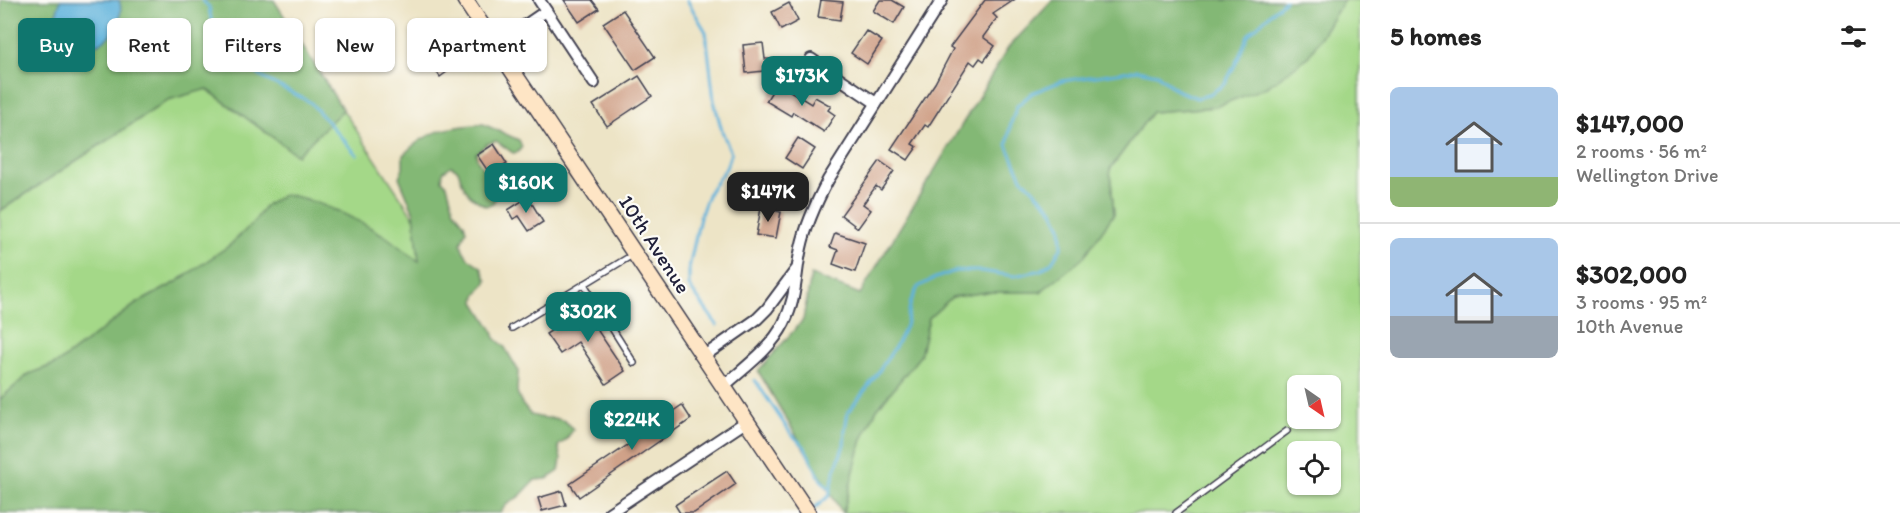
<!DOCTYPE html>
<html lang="en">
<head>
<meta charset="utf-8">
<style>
  :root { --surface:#fff; --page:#f6f6f6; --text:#222; --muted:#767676; --line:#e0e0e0; --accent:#0f766e }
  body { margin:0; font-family:Itim,sans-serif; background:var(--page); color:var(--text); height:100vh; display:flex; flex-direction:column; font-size:22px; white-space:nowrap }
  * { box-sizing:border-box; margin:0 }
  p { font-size:20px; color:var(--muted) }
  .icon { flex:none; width:33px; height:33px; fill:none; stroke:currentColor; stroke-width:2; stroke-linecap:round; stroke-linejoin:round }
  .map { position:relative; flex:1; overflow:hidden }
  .details { display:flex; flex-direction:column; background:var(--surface); width:540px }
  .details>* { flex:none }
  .guide { position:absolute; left:18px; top:18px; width:570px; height:54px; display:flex; gap:12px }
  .needle { width:39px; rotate:146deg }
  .fabs { position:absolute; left:1287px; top:375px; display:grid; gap:12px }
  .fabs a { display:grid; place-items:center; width:54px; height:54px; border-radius:9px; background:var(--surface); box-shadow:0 2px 4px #0004; font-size:30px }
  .price { position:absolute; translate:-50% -51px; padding:0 14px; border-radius:12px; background:var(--accent); color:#fff; font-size:20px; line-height:39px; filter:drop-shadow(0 2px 3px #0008) }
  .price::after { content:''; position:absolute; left:50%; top:36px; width:18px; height:14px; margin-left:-9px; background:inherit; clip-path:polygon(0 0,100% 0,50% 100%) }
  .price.active { background:#222; color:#fff }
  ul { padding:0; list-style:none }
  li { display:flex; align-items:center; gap:18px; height:150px; padding:0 30px }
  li+li { border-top:2px solid var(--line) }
  li span { display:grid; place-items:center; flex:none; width:168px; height:120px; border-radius:9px; color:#555 }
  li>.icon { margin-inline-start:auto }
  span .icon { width:72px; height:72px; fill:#fffc; stroke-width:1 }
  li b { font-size:26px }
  h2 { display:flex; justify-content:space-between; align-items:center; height:72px; padding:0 30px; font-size:26px }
  .chip { padding:0 21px; border-radius:9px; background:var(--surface); box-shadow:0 2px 4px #0004; font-size:21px; line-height:54px }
  .chip.active { background:var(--accent); color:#fff }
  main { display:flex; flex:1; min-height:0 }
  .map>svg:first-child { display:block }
</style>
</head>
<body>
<main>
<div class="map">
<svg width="1360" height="513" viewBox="0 0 1360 513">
  <rect width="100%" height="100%" fill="#fdfcf7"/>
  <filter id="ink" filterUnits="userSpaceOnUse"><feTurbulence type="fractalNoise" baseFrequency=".0167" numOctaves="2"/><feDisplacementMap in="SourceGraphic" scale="12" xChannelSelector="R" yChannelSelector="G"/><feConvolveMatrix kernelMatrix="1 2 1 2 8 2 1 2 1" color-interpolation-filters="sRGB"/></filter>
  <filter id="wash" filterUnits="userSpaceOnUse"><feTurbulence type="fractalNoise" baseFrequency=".008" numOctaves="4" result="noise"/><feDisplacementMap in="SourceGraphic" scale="24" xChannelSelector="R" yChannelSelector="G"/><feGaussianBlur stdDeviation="1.35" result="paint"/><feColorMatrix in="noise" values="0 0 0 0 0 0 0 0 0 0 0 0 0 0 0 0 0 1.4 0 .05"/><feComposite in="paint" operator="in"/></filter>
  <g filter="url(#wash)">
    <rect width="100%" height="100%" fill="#ede4c6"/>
    <g fill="#a4d888" stroke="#637d62" stroke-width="1.5" fill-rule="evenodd">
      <path d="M1344 0H1360V513H843L862 439 877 409 920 356 929 318 952 297 987 292H1041L1114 214 1110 169 1152 112 1215 107 1308 57ZM1298 386H1330V418H1298ZM1298 452H1330V484H1298Z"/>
      <path d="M206 89 297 155 343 110 415 219 419 262C379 232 335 204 285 194L265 206 254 222 230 245 175 283 136 304 58 363 29 374 0 399V211L168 100Z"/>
    </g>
    <g fill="#83b874" stroke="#526d58" stroke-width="1.5">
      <path d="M1 0H274L343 110 297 155 207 89 168 100 0 211Z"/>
      <path d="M1053 0H1344L1308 57 1267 87 1215 107 1152 112 1110 169 1114 214 1083 258 1040 292H987L952 297 929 318 920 356 877 409 862 439 843 513H842L758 371 803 320 811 275 860 294 1008 48Z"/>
      <path d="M483 124 519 140 522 147 518 152 513 153 496 141 487 144 476 153 477 159 498 194 493 203 486 206C467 196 464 190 458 170L451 166 443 172 442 180 447 185 453 206V209L464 223 466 230 461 243 463 250 468 258 481 267 487 281 476 296 475 302 492 329 495 338 504 346 518 370 517 392 522 404 531 415 543 418H554L565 421 573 429 566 440 558 446 561 459 559 471 547 479 535 480 520 496 506 505 500 513H0V399L29 374 58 363 136 304 175 283 230 245 254 222 265 206 285 194C320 201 355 218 385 236 397 244 407 254 419 261L414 213 399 177 403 168V155C428 129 449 127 483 124Z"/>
    </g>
    <path fill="#5fb2db" stroke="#406a8b" stroke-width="1.5" d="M61 0H119C125 16 114 36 98 44 81 51 57 31 57 14 57 10 59 4 61 0Z"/>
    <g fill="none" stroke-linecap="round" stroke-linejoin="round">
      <g stroke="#5fb2db" stroke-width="3">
        <path d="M202 0 209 7 211 19 217 31 227 37 230 46 261 77 310 102 357 155"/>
        <path d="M687 0 706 32 714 101 722 131 731 153 726 168 709 192 700 217 689 268V286L717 325"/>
        <path d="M755 380 791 434 804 446 821 480 831 490"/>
        <path d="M811 511 829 496 835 470 844 445 845 429 848 412 873 380 895 347 906 326 911 301 918 287 933 279 955 271H981L1014 276 1041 270 1052 262 1062 246 1061 227 1052 209 1022 178 1007 145 1011 123 1017 106 1032 93 1062 81 1137 70 1157 74 1176 90 1197 98 1208 95 1225 84 1239 57 1248 35 1285 0"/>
      </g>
    </g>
    <g id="blocks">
      <g fill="#d0a289">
        <path d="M564 0H592L599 9 579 22Z"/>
        <path d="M821 0 843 2 840 20 818 17Z"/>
        <path d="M880 0H892L904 7 894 24 873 11Z"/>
        <path d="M985 0H1014L993 14 997 18 983 37 995 46 984 61 980 58 975 65 970 61 928 127 925 125 912 144 917 147 908 160 891 149 935 83 953 49 950 47Z"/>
        <path d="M789 3 798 21 781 30 772 12Z"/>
        <path d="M623 10 655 57 635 70 603 23Z"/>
        <path d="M866 31 882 41 867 64 851 53Z"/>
        <path d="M763 43 765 59H771L773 70 746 73 743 45Z"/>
        <path d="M449 48 459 63 440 77 435 69 445 63 439 54Z"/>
        <path d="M639 76 652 96 607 126 593 105Z"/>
        <path d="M777 83 811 104 815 97 831 106 828 110 835 115 824 132 793 112 791 116 766 101Z"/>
        <path d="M798 138 815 149 802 169 785 158Z"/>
        <path d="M494 144 507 164 502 167 505 173 494 180 477 155Z"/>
        <path d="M880 161 894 171 881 190 876 186 863 204 871 210 858 228 841 215Z"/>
        <path d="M528 197 543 222 529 231 519 216 513 219 508 210Z"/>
        <path d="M761 208 781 212 776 238 756 235Z"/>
        <path d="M835 233 865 243 855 272 833 264 838 250 830 247Z"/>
        <path d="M588 307 591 312 594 310 601 320 598 322 602 328 598 331 625 371 606 384 578 342 560 354 546 334Z"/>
        <path d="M682 405 691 419 579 497 570 484 632 442 631 440Z"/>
        <path d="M727 471 736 484 694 513H680L675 505Z"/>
        <path d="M562 491 566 505 542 511 538 498Z"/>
      </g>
    </g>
  </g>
  <g filter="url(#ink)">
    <use href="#blocks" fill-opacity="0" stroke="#403f50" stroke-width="1.5"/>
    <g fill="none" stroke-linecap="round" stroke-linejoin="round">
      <g stroke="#403f50" stroke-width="8">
        <g id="lane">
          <path d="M584 284 634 363"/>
          <path d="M512 328 634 254"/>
          <path d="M1176 513 1287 431"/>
        </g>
      </g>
      <g stroke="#403f50" stroke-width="14">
        <g id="street">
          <path d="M539 0 594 83"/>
          <path d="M495 46 546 11"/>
          <path d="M811 59 876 103"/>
          <path d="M704 356 757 319 767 309 796 270"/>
          <path d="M724 386C745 367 771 349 784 323 797 297 795 275 801 248 806 224 817 201 828 180L942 0"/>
          <path d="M609 513 747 421"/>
        </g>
      </g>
      <g stroke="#403f50" stroke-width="18">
        <path id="secondary" d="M465 0 808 513"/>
      </g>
      <use href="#lane" stroke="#fff" stroke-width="5"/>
      <use href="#street" stroke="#fff" stroke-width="10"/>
      <use href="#secondary" stroke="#fee5c5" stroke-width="15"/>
    </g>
  </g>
  <g text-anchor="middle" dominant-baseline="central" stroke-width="4.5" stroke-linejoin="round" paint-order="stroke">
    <g font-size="21" fill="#22223b" stroke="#fdfcf7">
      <text transform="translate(655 244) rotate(57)">10th Avenue</text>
    </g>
  </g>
</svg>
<div class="fabs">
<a><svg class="needle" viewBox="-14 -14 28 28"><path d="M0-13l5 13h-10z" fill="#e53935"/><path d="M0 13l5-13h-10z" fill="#767676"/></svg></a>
<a><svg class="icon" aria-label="locate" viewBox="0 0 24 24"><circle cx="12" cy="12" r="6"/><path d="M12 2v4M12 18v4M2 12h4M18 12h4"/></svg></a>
</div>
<b class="price" style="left:802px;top:107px">$173K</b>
<b class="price" style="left:526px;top:214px">$160K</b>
<b class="price active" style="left:768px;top:223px">$147K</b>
<b class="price" style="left:588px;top:343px">$302K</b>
<b class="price" style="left:632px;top:451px">$224K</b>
<div class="guide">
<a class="chip active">Buy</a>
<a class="chip">Rent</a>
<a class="chip">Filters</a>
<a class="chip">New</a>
<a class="chip">Apartment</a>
</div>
</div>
<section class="details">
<h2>5 homes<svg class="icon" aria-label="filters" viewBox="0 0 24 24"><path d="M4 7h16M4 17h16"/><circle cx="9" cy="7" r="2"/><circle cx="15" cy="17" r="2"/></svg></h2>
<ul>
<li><span style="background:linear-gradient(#a9c7e8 75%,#8fb573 0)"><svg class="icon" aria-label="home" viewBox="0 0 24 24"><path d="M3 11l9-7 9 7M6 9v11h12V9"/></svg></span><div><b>$147,000</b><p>2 rooms · 56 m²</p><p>Wellington Drive</p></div></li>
<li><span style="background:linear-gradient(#a9c7e8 65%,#9aa5b1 0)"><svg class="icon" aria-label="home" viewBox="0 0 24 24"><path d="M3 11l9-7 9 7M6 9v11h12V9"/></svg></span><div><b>$302,000</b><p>3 rooms · 95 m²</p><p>10th Avenue</p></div></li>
</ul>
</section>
</main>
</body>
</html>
